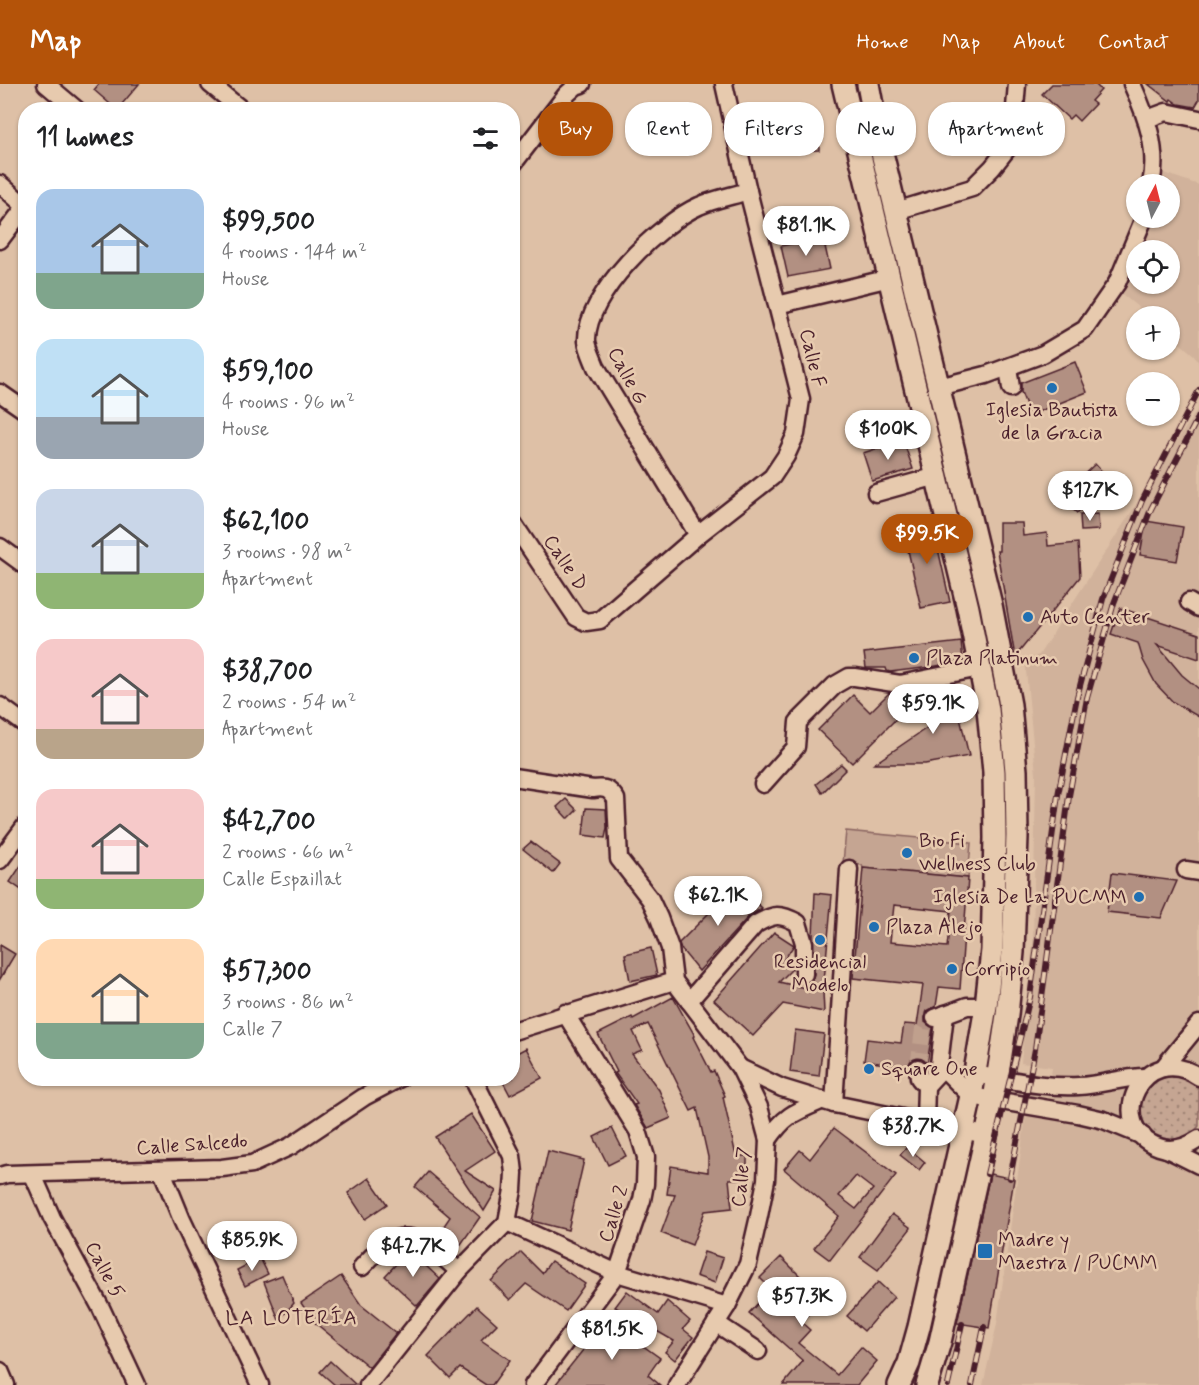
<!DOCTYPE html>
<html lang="en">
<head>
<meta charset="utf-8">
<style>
  :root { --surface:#fff; --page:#f6f6f6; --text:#202124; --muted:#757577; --accent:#b45309 }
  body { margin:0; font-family:Mynerve,sans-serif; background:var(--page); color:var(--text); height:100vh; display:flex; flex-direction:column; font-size:22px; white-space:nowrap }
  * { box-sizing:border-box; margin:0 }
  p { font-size:20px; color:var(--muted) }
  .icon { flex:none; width:33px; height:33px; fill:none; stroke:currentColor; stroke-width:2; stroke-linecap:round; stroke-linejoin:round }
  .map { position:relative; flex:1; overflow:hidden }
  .panel { position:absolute; left:18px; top:18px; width:502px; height:984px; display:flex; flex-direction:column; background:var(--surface); border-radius:24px; box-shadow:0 2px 4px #0004 }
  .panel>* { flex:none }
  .guide { position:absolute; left:538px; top:18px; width:570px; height:54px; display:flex; gap:12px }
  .needle { width:39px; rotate:7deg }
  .tools { position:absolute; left:1126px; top:90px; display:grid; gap:12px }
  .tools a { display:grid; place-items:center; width:54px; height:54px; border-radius:50%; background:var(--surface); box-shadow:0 2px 4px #0004; font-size:30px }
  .price { position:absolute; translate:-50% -51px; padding:0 14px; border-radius:21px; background:#fff; color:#222; font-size:20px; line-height:39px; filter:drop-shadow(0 2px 3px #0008) }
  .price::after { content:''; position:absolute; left:50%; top:36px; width:18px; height:14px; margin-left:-9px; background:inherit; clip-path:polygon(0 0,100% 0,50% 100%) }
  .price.active { background:var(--accent); color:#fff }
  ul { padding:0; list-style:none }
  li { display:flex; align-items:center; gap:18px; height:150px; padding:0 18px }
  li span { display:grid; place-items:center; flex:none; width:168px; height:120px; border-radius:18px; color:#555 }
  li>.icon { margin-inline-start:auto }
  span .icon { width:72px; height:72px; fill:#fffc; stroke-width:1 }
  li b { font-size:26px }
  h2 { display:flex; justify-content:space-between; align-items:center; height:72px; padding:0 18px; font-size:26px }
  .chip { padding:0 21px; border-radius:24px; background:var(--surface); box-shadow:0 2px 4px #0004; font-size:21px; line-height:54px }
  .chip.active { background:var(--accent); color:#fff }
  header { display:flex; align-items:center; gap:36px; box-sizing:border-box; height:84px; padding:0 30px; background:var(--accent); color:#fff }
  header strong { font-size:28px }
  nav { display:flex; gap:33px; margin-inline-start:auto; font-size:21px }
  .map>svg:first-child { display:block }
</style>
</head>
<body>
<header>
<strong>Map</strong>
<nav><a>Home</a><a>Map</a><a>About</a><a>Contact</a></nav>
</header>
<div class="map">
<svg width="1199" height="1301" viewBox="0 0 1199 1301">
  <defs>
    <pattern id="grass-dots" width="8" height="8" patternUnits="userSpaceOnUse" patternTransform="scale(1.5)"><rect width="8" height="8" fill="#c5a592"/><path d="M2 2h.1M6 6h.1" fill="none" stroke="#a28677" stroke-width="1.8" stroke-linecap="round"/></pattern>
  </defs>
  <rect width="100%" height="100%" fill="#dec0a6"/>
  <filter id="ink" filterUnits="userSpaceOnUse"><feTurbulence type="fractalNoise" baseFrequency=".0167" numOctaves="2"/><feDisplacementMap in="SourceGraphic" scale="12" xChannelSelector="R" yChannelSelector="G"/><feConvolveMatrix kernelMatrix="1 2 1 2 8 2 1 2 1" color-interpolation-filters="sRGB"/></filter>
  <g filter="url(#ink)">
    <g fill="#d1b29b">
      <path d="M1164 89 1199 101V279L1194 271 1170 251V232H1149L1123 211 1137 178V200H1170V166H1142L1153 134H1170V100H1161Z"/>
      <path d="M1199 323V1301H983L997 1240 1026 1031 1046 1034 1052 983 1021 979 1033 857 1036 690 1025 576 1039 571Z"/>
    </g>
    <path fill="url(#grass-dots)" stroke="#88625e" stroke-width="1.5" d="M1176 991 1191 997 1199 1005V1042C1175 1072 1129 1049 1143 1012 1149 996 1160 993 1176 991Z"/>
    <path fill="#c5a592" stroke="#88625e" stroke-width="1.5" d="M846 747 971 759 968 794 863 784 862 781 843 779Z"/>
    <g fill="#b29082" stroke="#4a1f2b" stroke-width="1.5" fill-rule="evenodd">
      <path d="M99 0H139L117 26 94 6Z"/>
      <path d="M1052 0H1095L1101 6 1091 17 1095 20 1079 37 1073 31 1069 35 1042 10Z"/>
      <path d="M1148 0H1199V16L1195 23 1178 20 1171 15 1170 17Z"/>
      <path d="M752 34H819V66L751 68Z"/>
      <path d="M823 153 830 185 788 193 781 162Z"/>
      <path d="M1075 278 1087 308 1030 331 1021 308V299Z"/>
      <path d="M903 356 913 385 872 397 863 369Z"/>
      <path d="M1095 380 1111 397 1077 429 1069 422 1085 405 1077 397Z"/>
      <path d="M1098 430 1099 446 1081 447 1080 431Z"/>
      <path d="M1146 437 1183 443 1177 477 1140 471Z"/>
      <path d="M932 438 950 518 921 524 903 444Z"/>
      <path d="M999 439H1022L1023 452 1047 449 1048 462 1078 459 1080 493 1015 573 997 467H999Z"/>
      <path d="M1120 524 1199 550V575L1157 561 1182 591 1199 605V633L1173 618 1156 600 1143 576 1138 559 1111 550Z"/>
      <path d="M961 558 963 577 931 583 890 588 887 587 886 584H866L864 569Z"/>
      <path d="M889 609 905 626 852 679 818 646 853 611 870 628Z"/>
      <path d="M959 610 962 624 958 625 969 672 925 680H874L953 626 913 635 910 620Z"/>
      <path d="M841 680 846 685 822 709 816 700Z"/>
      <path d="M566 715 577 726 569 734H567L557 723Z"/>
      <path d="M586 724 606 725 607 744 605 754 583 751Z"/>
      <path d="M531 758 560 780 553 789 523 765Z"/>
      <path d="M26 774V809L10 798Z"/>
      <path d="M863 784 968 794 960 905 939 903 936 922 927 927 925 932V938L933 944 927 979 923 975 918 974 911 976 908 983 864 977 867 955 901 959 904 940 917 941 923 901 853 894ZM894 821 951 827 947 863 890 858Z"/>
      <path d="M1112 789 1177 797 1161 834 1107 828Z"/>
      <path d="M737 801 762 824 748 833 699 887 681 865 679 859Z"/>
      <path d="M815 809 832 811 823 908 824 928 783 920 753 952 714 916 774 848 794 861 784 876 792 885 779 898 810 905 811 898 814 890 813 852Z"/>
      <path d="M0 861 15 870 0 895Z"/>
      <path d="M651 864 657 891 630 897 625 870Z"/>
      <path d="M673 913 695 952 693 953 711 988 714 987 725 1012 723 1013 736 1072H747V1095H729L732 1124 705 1127 692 1161 661 1149 675 1111 667 1110 671 1082 708 1088V1073L697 1024 691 1027 648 940 633 947 642 966 632 970 659 1006 671 1034 648 1044 634 1021 637 1020 615 989 617 988 598 950 632 933 633 935Z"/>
      <path d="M795 946 824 950 819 992 790 988Z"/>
      <path d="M526 964 542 994 510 1011 501 994H513V971Z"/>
      <path d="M471 1030 495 1067 465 1087 496 1107 484 1127 435 1053Z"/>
      <path d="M612 1044 626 1072 608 1081 594 1053Z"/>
      <path d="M834 1044 896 1091 830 1176 814 1164 839 1132 784 1085 800 1066 810 1075ZM856 1092 873 1105 856 1125 839 1112Z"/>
      <path d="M907 1063 925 1078 919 1086 900 1071Z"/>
      <path d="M548 1067 584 1076 568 1146 532 1137Z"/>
      <path d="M428 1088 480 1133 459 1163 439 1149 450 1133 415 1103Z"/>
      <path d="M990 1090 1014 1095 989 1244 957 1239Z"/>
      <path d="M369 1094 387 1120 365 1135 348 1109Z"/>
      <path d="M892 1130 911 1144 878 1186 860 1173Z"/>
      <path d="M409 1166 440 1195 417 1222 385 1192Z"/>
      <path d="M521 1168 542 1189 551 1177 585 1200 566 1227 526 1200 510 1216 491 1197Z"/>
      <path d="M704 1168 723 1174 715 1199 696 1192Z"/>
      <path d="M781 1173 823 1215 801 1238 810 1246 798 1259 837 1291 861 1263 877 1277 857 1301H783L803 1277 749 1229 771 1205 760 1194Z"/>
      <path d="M260 1174 268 1190 245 1202 237 1186Z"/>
      <path d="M282 1191 294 1219 279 1236 264 1198Z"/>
      <path d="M341 1192 361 1221 396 1249 369 1283 314 1238 301 1219Z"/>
      <path d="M878 1198 894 1213 864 1247 847 1232Z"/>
      <path d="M627 1207 658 1230 667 1217 690 1237 683 1245 693 1253 675 1276 665 1268 674 1257 615 1223Z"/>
      <path d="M477 1222 497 1240 481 1256 510 1276 492 1301H486L460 1284 450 1294 428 1272Z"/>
      <path d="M607 1236 660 1274 648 1291 660 1301H555Z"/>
      <path d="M330 1277 356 1301H335L320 1288Z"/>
    </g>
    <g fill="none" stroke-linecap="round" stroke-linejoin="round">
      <path stroke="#c0a08d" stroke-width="16" stroke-dasharray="16 8" stroke-linecap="butt" d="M918 984 923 945 927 938 934 934"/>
      <g stroke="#4a1f2b" stroke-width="21">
        <g id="minor">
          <path d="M46 0 77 26"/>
          <path d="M210 0 242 26"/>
          <path d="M1132 0C1146 31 1159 66 1151 100"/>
          <path d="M1147 35 1166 28 1199 35"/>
          <path d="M513 80 566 11 576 2 582 0"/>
          <path d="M0 100 26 123"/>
          <path d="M896 127 972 104 992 84 1007 65 1013 47 1017 0"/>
          <path d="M0 156 25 123"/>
          <path d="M777 221 890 194"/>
          <path d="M1008 283 1011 304"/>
          <path d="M939 303 986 291 1043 270 1085 245 1117 199 1144 134"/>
          <path d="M0 309 26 327"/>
          <path d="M876 409 937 392"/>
          <path d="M513 439 576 533 586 538 600 536 698 451 772 393 786 372 796 350 801 315 748 107 724 0"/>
          <path d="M698 451 596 283C593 275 588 265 587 257 585 211 660 139 699 122 714 115 732 112 748 107"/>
          <path d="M0 463 26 482"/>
          <path d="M1189 518 1199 524"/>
          <path d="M0 622 26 641"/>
          <path d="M513 693 593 705C606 703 609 705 616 715L619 775 650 815 659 834 670 864 674 897 740 984 759 1023 768 1056 766 1096 759 1132 748 1180 727 1222 677 1301"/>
          <path d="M763 700 796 663 798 638 835 601 849 593H855L900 600 980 584"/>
          <path d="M0 776 26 741"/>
          <path d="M1186 786 1199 788"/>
          <path d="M689 917 756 840C774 830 780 829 798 839L804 859V890"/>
          <path d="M935 934 967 922H986"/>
          <path d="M513 947 674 897"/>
          <path d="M940 981 971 1012 1078 1030 1104 1036 1143 1052"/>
          <path d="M740 984 782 1004 834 1020 976 1049"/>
          <path d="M918 984 919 994 926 1002 925 1038"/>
          <path d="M1163 984 1199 940"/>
          <path d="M985 992C1016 997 1049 1004 1079 1002 1102 1001 1122 993 1145 993"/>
          <path d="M1199 993C1143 954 1102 1043 1159 1063 1173 1068 1187 1063 1199 1055"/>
          <path d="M926 1002 938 989 945 930"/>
          <path d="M834 1020 849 785"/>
          <path d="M768 1056C785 1031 795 1028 823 1016"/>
          <path d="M1167 1065 1199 1081"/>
          <path d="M162 1087 182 1136 260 1301"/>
          <path d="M33 1091 52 1134 101 1224 137 1301"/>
          <path d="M0 1092 7 1090 222 1084 252 1080 291 1062 364 1013 400 994"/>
          <path d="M507 1138 617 1189 727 1222"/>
          <path d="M362 1183C369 1176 377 1166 386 1160 414 1140 439 1171 459 1187"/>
          <path d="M716 1239 758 1267"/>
          <path d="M0 1287 6 1301"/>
          <path d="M368 1301 459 1187 507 1138 513 1106 514 1089 512 1072 473 994"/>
          <path d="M533 1301 617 1189 642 1116 645 1100 646 1073 638 1047 565 929"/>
        </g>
      </g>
      <g stroke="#4a1f2b" stroke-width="26">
        <g id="major">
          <path d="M843 0 968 524 988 625 994 688 995 754 992 866 986 922 971 1012 919 1243 909 1279 899 1301"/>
          <path d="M868 0 877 48 991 521 1010 621 1016 687 1017 752 1013 868 1007 931 994 1016 940 1258 927 1301"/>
        </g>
      </g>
      <use href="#minor" stroke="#e7caae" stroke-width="16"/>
      <use href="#major" stroke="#e7caae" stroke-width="21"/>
      <g stroke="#4a1f2b" stroke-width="6">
        <g id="rail">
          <path d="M987 1090 1030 913 1058 711 1077 613 1103 515 1142 417 1199 306"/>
          <path d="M1010 1094 1035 965 1069 712 1087 614 1114 519 1151 425 1199 332"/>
          <path d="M948 1301 962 1240"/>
          <path d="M972 1301 984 1243"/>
        </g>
      </g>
      <use href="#rail" stroke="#e7caae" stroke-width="4" stroke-dasharray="11" stroke-linecap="butt"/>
    </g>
  </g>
  <g fill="#1f6fb2" stroke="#e7caae" stroke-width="2">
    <circle cx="1052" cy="304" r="6"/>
    <circle cx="1028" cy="533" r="6"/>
    <circle cx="914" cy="574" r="6"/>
    <circle cx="907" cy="769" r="6"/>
    <circle cx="1139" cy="813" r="6"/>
    <circle cx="874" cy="843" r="6"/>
    <circle cx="820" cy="856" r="6"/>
    <circle cx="952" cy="885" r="6"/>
    <circle cx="869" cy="985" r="6"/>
    <rect x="977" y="1159" width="16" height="16" rx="3"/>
  </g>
  <g text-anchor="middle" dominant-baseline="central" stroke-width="5" stroke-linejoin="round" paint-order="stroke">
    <g font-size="20" fill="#4a1f2b" stroke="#e7caae">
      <text transform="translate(812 274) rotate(77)">Calle F</text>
      <text transform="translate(627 292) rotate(62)">Calle G</text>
      <text transform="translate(565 479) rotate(56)">Calle D</text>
      <text transform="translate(192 1061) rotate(-4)">Calle Salcedo</text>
      <text transform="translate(742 1093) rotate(-84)">Calle 7</text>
      <text transform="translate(614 1130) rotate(-73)">Calle 2</text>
      <text transform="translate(104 1186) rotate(62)">Calle 5</text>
    </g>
    <g font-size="20" fill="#4a1f2b" stroke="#e7caae" text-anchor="start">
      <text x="1052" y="326" text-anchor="middle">Iglesia Bautista<tspan x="1052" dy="23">de la Gracia</tspan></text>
      <text x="1040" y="533">Auto Center</text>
      <text x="926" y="574">Plaza Platinum</text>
      <text x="919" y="757">Bio Fi<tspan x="919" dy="23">Wellness Club</tspan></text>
      <text x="1127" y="813" text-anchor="end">Iglesia De La PUCMM</text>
      <text x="886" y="843">Plaza Alejo</text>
      <text x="820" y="878" text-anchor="middle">Residencial<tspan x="820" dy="23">Modelo</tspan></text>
      <text x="964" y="885">Corripio</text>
      <text x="881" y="985">Square One</text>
      <text x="998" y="1156">Madre y<tspan x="998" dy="23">Maestra / PUCMM</tspan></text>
    </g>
    <g font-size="21" letter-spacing="1.5" fill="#4a1f2b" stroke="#e7caae">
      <text x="292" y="1234">LA LOTERÍA</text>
    </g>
  </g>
</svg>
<div class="tools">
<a><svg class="needle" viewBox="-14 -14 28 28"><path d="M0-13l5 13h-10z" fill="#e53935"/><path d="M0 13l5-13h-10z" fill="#757577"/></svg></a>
<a><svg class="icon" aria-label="locate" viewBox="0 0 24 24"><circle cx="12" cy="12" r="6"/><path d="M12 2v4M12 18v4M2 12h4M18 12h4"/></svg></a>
<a>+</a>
<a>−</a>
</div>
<b class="price" style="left:806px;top:173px">$81.1K</b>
<b class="price" style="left:888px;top:377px">$100K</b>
<b class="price" style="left:1090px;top:438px">$127K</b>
<b class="price active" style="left:927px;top:481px">$99.5K</b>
<b class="price" style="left:933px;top:651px">$59.1K</b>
<b class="price" style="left:718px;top:843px">$62.1K</b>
<b class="price" style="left:913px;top:1074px">$38.7K</b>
<b class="price" style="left:252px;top:1188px">$85.9K</b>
<b class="price" style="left:413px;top:1194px">$42.7K</b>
<b class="price" style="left:802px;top:1244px">$57.3K</b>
<b class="price" style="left:612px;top:1277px">$81.5K</b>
<div class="guide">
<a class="chip active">Buy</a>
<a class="chip">Rent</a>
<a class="chip">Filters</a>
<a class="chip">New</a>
<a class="chip">Apartment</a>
</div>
<section class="panel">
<h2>11 homes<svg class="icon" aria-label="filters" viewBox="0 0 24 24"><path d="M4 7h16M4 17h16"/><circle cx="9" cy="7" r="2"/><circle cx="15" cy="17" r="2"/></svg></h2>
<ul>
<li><span style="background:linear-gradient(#a9c7e8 70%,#7fa58c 0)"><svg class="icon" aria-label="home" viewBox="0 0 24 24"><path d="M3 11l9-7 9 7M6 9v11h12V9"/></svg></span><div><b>$99,500</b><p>4 rooms · 144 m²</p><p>House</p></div></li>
<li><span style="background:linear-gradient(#bfe0f5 65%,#9aa5b1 0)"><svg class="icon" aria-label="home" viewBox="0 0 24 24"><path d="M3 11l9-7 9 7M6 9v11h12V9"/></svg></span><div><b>$59,100</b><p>4 rooms · 96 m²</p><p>House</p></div></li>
<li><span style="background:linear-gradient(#c9d6e8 70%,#8fb573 0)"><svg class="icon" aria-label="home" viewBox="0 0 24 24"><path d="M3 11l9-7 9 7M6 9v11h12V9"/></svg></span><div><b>$62,100</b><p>3 rooms · 98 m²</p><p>Apartment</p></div></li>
<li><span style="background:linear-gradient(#f6c9c9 75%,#b9a48a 0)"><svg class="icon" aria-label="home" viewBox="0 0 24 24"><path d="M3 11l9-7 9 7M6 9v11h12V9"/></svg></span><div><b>$38,700</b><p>2 rooms · 54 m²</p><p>Apartment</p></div></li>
<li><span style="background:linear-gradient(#f6c9c9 75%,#8fb573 0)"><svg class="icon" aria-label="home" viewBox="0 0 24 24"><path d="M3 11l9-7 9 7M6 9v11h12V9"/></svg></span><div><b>$42,700</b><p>2 rooms · 66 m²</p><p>Calle Espaillat</p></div></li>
<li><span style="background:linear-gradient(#ffd9b3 70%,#7fa58c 0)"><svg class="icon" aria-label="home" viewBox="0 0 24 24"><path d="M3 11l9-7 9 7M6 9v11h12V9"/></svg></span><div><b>$57,300</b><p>3 rooms · 86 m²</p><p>Calle 7</p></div></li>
</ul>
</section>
</div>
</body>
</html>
